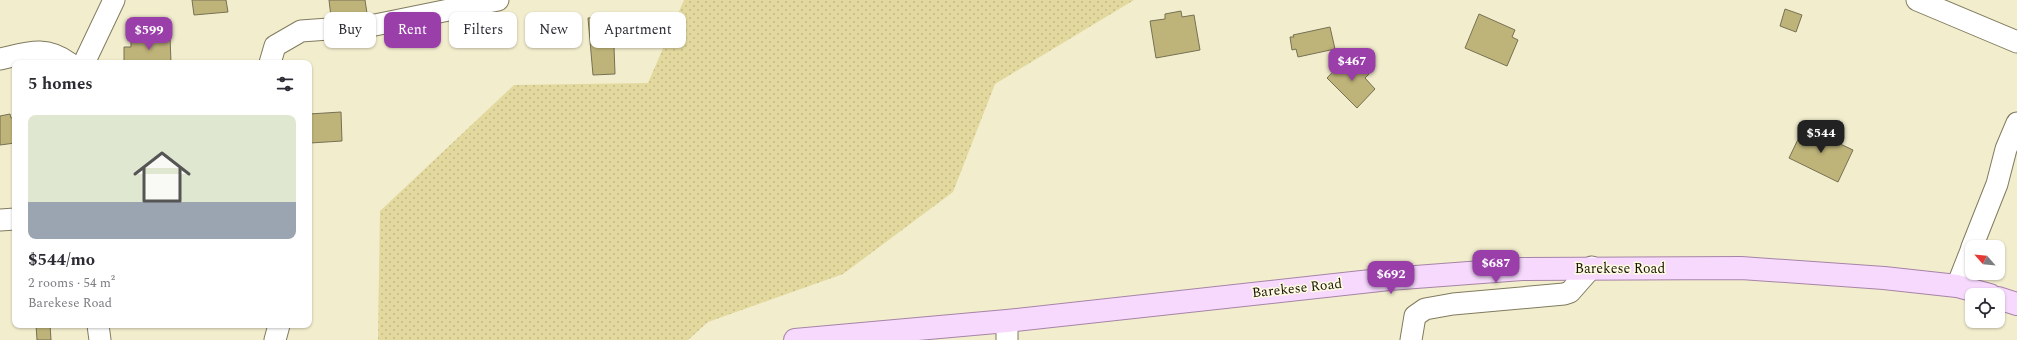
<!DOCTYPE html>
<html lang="en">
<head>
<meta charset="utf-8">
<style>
  :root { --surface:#fff; --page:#f7f7f7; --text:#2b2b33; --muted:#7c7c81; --line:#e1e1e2; --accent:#9a3faa }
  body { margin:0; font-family:Spectral,serif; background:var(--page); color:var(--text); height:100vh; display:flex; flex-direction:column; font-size:15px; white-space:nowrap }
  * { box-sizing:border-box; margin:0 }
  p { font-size:13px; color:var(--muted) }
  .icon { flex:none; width:22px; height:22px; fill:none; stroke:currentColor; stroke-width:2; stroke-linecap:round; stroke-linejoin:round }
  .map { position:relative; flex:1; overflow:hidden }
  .sheet { position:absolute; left:12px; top:60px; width:300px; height:268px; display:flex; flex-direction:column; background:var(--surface); border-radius:8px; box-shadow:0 1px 3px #0004 }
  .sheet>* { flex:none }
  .guide { position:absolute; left:324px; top:12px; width:380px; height:36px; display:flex; gap:8px }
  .needle { width:26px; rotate:297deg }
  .fabs { position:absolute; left:1965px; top:240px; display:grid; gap:8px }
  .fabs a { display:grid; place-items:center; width:40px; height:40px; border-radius:8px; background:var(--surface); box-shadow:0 1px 3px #0004; font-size:20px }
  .price { position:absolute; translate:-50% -34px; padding:0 9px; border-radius:8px; background:var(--accent); color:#fff; font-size:13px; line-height:26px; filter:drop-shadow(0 1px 2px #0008) }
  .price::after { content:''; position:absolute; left:50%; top:24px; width:12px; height:9px; margin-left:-6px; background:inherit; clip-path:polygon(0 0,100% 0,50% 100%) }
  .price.current { background:#222; color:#fff }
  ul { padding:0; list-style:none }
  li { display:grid; align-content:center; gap:8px; height:212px; padding:0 16px }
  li+li { border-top:1px solid var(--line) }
  li span { display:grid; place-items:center; height:124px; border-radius:8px; color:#555 }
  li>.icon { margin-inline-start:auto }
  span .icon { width:72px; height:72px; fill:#fffc; stroke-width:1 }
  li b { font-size:17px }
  h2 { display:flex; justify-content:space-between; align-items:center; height:48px; padding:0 16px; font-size:17px }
  .pill { padding:0 14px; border-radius:8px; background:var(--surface); box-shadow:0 1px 3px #0004; font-size:14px; line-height:36px }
  .pill.current { background:var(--accent); color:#fff }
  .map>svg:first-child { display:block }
</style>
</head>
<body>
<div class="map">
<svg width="2017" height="340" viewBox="0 0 2017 340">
  <defs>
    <pattern id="grass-dots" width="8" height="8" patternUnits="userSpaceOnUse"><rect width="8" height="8" fill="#e3d99e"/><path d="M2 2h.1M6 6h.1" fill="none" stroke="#c2ba87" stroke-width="1.8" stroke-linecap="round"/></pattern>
  </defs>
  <rect width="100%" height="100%" fill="#f2edcd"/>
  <path fill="url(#grass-dots)" d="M684 0H1134L995 84 953 192 843 274 708 322 688 340H378L380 211 514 85 648 83Z"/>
  <g fill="#beb479" stroke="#767154">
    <path d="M192 0H226L228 12 194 15Z"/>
    <path d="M329 0H365L367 13 331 17Z"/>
    <path d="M1785 9 1802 15 1796 32 1780 26Z"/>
    <path d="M1181 11 1182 17 1194 15 1200 50 1156 58 1150 21 1165 19V14Z"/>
    <path d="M1479 14 1515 30 1512 37 1518 40 1507 66 1465 48Z"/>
    <path d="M641 15 643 45 614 47 615 74 593 75 588 18Z"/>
    <path d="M567 17 568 31 549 32 548 18Z"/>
    <path d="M1330 27 1335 49 1298 57 1296 49 1292 50 1290 37H1294L1293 35Z"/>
    <path d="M170 37 171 63H124V47H131V38Z"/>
    <path d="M1345 59 1351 64 1354 62 1357 65 1358 63 1369 74 1365 78 1375 89 1357 108 1327 78Z"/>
    <path d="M341 112 342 141 310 143 309 114Z"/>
    <path d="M10 114 11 118H15V143L0 145V116Z"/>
    <path d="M1804 127 1853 150 1838 182 1789 158Z"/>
    <path d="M36 325H50L51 340H37Z"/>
  </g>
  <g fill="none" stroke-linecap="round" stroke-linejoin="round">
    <g stroke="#807b5e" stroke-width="23">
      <g id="minor">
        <path d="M1917 0 2017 42"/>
        <path d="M0 59C27 53 45 45 69 63"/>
        <path d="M84 63 114 0"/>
        <path d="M270 63 275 46 301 31 370 26 498 0"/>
        <path d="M0 220 15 219"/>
        <path d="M1972 247 1997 184 2006 149 2017 123"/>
        <path d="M1957 286 1972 248"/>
        <path d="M1007 321V340"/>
        <path d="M98 325 100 340"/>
        <path d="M275 340 279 325"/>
        <path d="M1411 340 1415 316 1425 309 1453 304 1564 294 1570 292 1592 267"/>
      </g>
    </g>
    <g stroke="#a684a7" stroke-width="24">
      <g id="major">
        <path d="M1998 298 2017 304"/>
        <path d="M795 340 1007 321 1389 279 1522 269 1741 268 1884 278 1957 286 1990 295"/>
      </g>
    </g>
    <use href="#minor" stroke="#fff" stroke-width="21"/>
    <use href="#major" stroke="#f7d9fd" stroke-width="22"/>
  </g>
  <g text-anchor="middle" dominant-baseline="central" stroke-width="3" stroke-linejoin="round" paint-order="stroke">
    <g font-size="14" fill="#18160a" stroke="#fffbe0">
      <text x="1620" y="268">Barekese Road</text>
      <text transform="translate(1297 288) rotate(-6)">Barekese Road</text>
    </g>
  </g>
</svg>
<div class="fabs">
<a><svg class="needle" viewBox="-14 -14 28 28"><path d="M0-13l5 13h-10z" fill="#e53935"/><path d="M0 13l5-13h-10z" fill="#7c7c81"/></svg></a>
<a><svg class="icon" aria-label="locate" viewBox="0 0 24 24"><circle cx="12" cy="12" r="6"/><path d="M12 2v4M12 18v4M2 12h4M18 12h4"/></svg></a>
</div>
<b class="price" style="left:149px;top:51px">$599</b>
<b class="price" style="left:1352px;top:82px">$467</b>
<b class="price current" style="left:1821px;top:154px">$544</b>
<b class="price" style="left:1496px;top:284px">$687</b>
<b class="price" style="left:1391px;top:295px">$692</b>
<div class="guide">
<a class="pill">Buy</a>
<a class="pill current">Rent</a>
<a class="pill">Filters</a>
<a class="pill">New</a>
<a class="pill">Apartment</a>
</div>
<section class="sheet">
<h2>5 homes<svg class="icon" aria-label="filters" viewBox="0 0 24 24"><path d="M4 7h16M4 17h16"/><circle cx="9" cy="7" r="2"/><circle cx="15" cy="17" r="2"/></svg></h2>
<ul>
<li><span style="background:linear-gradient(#dfe7d0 70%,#9aa5b1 0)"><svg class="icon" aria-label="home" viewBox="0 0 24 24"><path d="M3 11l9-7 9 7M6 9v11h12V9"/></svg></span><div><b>$544/mo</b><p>2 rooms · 54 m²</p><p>Barekese Road</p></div></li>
</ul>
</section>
</div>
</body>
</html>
